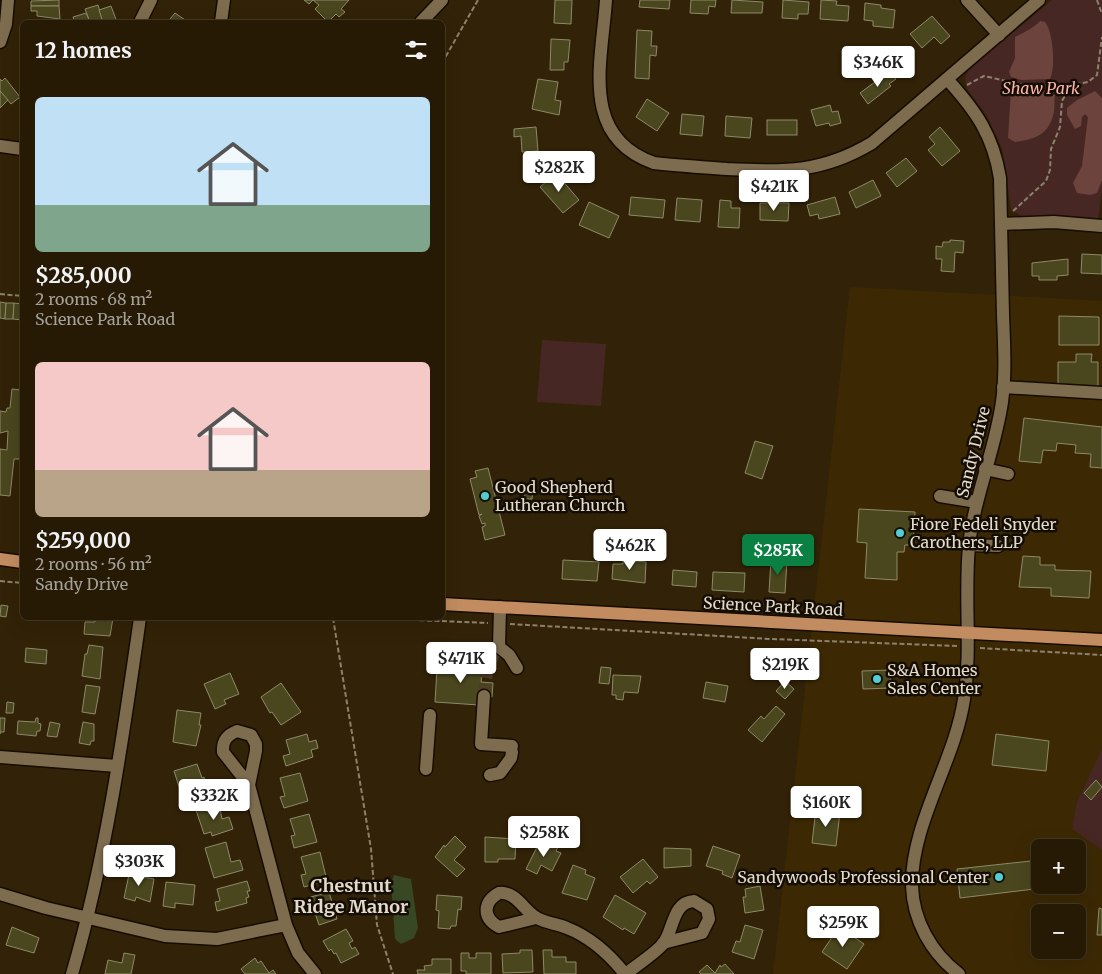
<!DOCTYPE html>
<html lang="en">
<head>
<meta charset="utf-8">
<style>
  :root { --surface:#261a05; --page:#2e230f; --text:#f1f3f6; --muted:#a4a19a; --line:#423827; --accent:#0b8043 }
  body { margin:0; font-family:Merriweather,serif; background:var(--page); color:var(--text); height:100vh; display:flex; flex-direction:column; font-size:19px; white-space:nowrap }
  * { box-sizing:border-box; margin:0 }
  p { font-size:16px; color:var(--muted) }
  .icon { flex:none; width:28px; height:28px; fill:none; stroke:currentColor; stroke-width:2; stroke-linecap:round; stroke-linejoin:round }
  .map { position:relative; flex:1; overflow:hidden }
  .side { position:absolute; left:20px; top:20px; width:425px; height:600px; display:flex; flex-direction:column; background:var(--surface); border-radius:8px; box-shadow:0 5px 20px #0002,0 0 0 1px var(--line) }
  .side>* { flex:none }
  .fabs { position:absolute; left:1031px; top:839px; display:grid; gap:10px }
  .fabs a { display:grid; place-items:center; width:55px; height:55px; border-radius:8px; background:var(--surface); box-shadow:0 5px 20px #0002,0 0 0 1px var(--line); font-size:25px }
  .price { position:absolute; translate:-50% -42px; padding:0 11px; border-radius:5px; background:#fff; color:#222; font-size:16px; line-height:32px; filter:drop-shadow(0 1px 2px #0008) }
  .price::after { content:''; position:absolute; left:50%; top:30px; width:15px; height:11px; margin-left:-8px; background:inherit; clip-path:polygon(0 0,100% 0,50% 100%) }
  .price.on { background:var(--accent); color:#fff }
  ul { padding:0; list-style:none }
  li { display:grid; align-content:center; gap:10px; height:265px; padding:0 15px }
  li span { display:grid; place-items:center; height:155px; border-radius:8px; color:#555 }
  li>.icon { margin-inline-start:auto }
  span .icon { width:90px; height:90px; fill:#fffc; stroke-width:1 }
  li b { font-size:21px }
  h2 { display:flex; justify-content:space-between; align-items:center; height:60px; padding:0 15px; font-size:21px }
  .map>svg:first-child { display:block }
</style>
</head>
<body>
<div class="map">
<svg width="1102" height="974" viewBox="0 0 1102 974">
  <rect width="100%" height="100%" fill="#322207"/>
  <path fill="#3c2904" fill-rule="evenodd" d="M850 287 1102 301V974H773ZM1040 848H1078V885H1040ZM1040 912H1078V950H1040Z"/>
  <g fill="#462723">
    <path d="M1052 0H1102V189L1098 219 1021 216 1011 209 1002 149 987 116 967 89 965 78 969 70Z"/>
    <path d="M542 340 606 344 601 406 537 402Z"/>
    <path d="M1102 749V850L1072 829 1077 802Z"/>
  </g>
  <g fill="#6c433d">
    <path d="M1040 21 1045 22C1053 31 1056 68 1050 79L1021 80 1011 77 1009 72 1015 58V37C1023 33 1035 27 1040 21Z"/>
    <path d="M1016 88 1044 91 1055 95C1054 101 1055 105 1054 111 1050 133 1038 139 1015 142L1008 138 1011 90Z"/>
    <path d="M1095 91 1102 98V180L1097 193 1090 195 1077 193 1073 183 1082 166 1088 117 1085 114 1082 117 1081 126 1075 129 1067 115V108L1077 100Z"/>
  </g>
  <path fill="#384724" d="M394 875 411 879 418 928 414 938 401 944 395 939 391 883Z"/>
  <g fill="#4a461e" stroke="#8d8a69">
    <path d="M59 0V6H31V1Z"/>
    <path d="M304 0H349L341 9 345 12 339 17 336 14 328 22 315 9 319 5 313 0 309 4Z"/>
    <path d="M555 0H572L571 24 554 23Z"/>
    <path d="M640 0H670L669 9 639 7Z"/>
    <path d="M691 0H716L715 7 709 6 708 14 690 13Z"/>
    <path d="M732 0 763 2 762 13H731Z"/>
    <path d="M783 0 809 2 808 14H798V19L782 18Z"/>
    <path d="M821 0 837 1 836 5 849 6 848 21 820 19Z"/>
    <path d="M865 3 881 5V8L895 10 893 28 873 26V21L864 20Z"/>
    <path d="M98 5 103 22H90L85 9Z"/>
    <path d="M31 6H59L60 19 37 16V11H31Z"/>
    <path d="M111 6 117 22H103L99 10Z"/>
    <path d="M86 13 90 22H75L73 17Z"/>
    <path d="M175 13 188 22H171L170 19Z"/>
    <path d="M932 16 950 36 941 44 934 37 922 48 910 34Z"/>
    <path d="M637 30 652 31 651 46H657L656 56 650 55 649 79 635 78Z"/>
    <path d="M551 39 570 40 568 62H564V70H550Z"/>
    <path d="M890 71 896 79 889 84 891 86 868 104 860 93Z"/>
    <path d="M5 78 20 97 11 104 0 91V79L2 81Z"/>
    <path d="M538 79 558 82 555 100 561 101 559 115 532 109Z"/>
    <path d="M0 91 8 100 0 108Z"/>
    <path d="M647 99 669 113 657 131 636 117Z"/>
    <path d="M830 105 832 112 838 111 841 123 830 126 829 123 816 126 811 110Z"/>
    <path d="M682 114 704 116 702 136 680 134Z"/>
    <path d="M726 116 752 118 750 138 725 136Z"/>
    <rect x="767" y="120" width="30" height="15"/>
    <path d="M536 127 538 151 522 152 521 136 514 137V129Z"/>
    <path d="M940 127 960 151 942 166 928 150 935 144 929 137Z"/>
    <path d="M906 158 917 171 897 187 886 173Z"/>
    <path d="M556 173 579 200 563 213 540 187Z"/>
    <path d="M873 180 881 196 856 208 849 192Z"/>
    <path d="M631 197 665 200 663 218 629 215Z"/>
    <path d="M835 197 840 214 819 219 818 214 810 216 807 205Z"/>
    <path d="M677 198 702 200 700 222 675 220Z"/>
    <path d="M720 200 731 201V208H740L739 228 718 227Z"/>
    <path d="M589 202 619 216 609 238 579 225Z"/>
    <path d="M760 203H789L788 221 760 220Z"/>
    <path d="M950 240 964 241 963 253 955 252 954 272 941 271 942 259H936V246L942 247 943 242H950Z"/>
    <path d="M1082 254 1102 255V274L1081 273Z"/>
    <path d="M1068 259V275L1057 276V280H1039V276H1032V263Z"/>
    <path d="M0 302 6 303 5 319 0 318Z"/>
    <path d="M6 303H14L13 319H5Z"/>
    <path d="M14 303 22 304V320L13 319Z"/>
    <path d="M1059 316 1099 317V345H1059Z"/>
    <path d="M1076 354H1092L1091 362H1098V386H1087V391L1058 385V362H1076Z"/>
    <path d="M12 389 22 390V459H14L10 496 0 495V449L7 450 8 431 0 433V411L6 412 7 408H10Z"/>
    <path d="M1024 418 1102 427V468L1090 467 1091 454 1075 453 1076 445 1057 443 1056 451 1043 450 1041 463 1019 461Z"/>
    <path d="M755 441 773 446 762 479 745 473Z"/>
    <path d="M488 468 505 535 485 540 482 527 485 526V523L482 524 479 516 482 514 479 515 470 479 477 477 475 471Z"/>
    <path d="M525 490H533L532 499H524Z"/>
    <path d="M859 509 915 512 913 545H905L904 552H897V580L865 578 867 543 857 542Z"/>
    <path d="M1023 556 1040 557V565H1055V570L1091 571 1089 598 1051 596V588L1019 587Z"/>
    <path d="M563 560 599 562 597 581 562 579Z"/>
    <path d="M623 560 646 562 645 583 612 579 613 564H623Z"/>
    <path d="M771 560 787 561 785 593 769 592Z"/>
    <path d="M673 570 697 572 696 587 672 585Z"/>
    <path d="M713 572 745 573 744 592 712 590Z"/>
    <path d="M1 605 8 606 6 617 0 616Z"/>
    <path d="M96 618H113L110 636 84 634 85 622H95Z"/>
    <path d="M89 645 103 647 100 679 82 676 85 654H87Z"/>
    <path d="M26 648 47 650 46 664 25 662Z"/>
    <path d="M447 658 474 660 473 672 482 673 481 682 493 683 492 697 480 696 479 705 435 702 437 669 446 670Z"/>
    <path d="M601 667 611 668 609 684 599 683Z"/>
    <path d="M890 670 891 688 863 689 862 671Z"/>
    <path d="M230 673 239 694 224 700 226 704 215 709 204 684Z"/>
    <path d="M613 675 641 676 638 693 624 692 623 700 616 699V695H612Z"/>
    <path d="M785 681 794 689 785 699 776 691Z"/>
    <path d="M706 682 728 686 725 702 703 698Z"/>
    <path d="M281 683 301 712 281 725 272 712 270 713 261 697Z"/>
    <path d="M86 685 100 687 95 714 82 712Z"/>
    <path d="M7 702 14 703 13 713H6Z"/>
    <path d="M776 706 785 714 762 742 748 730 761 716 764 719Z"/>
    <path d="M177 710 201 713 199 725H201L196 746 173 742Z"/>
    <path d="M0 718H5L4 732H0V734Z"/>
    <path d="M36 718H38V723L41 724 40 731H37L36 736 17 734 18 721 35 722Z"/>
    <path d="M50 722 60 724 57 737 47 736Z"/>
    <path d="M83 722 94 724V741H91L90 745 79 743Z"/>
    <path d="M307 734 309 742 316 740 318 748 311 750 313 757 286 766 283 756 290 754 286 740Z"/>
    <path d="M996 734 1049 741 1046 771 992 765Z"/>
    <path d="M197 764 202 778 204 777 207 795 184 802 174 771Z"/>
    <path d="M300 773 308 801 284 808 280 797 285 796 280 778Z"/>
    <path d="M1096 780 1102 787 1091 800 1084 793Z"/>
    <path d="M219 804 222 819 229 817 233 829 212 836 211 832 204 834 196 810Z"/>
    <path d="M816 809 840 812 836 846 812 843Z"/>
    <path d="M309 814 317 842 294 848 291 836 295 835 290 819Z"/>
    <path d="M455 836 466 847 454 860 465 869 457 877 435 857 444 845 445 847Z"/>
    <path d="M485 837 516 839 515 859H498V862H485Z"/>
    <path d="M226 842 231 862 240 860 243 870 214 878 205 848Z"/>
    <path d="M539 843 550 848 551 844 558 847 556 851 561 853 552 871 541 865 537 874 526 869Z"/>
    <path d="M713 846 740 855 732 878 722 874 723 871 706 866Z"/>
    <path d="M664 848 691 849V866L664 868Z"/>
    <path d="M320 852 327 881 304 887 301 875 306 874 301 857Z"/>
    <path d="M643 859 658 877 650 884 647 881 633 893 620 877Z"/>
    <path d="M1040 860V885H1050L1051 887 960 898 957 869Z"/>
    <path d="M573 865 586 870 585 874 595 878 587 900 562 893Z"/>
    <path d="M130 870 144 872 143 877 154 879 150 902 136 897 135 901 124 898Z"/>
    <path d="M247 881 250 891H247L249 897 246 898 247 903 217 911 215 902 220 901 217 889Z"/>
    <path d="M166 882 195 885 193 905 175 903V908L163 906Z"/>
    <path d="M760 886 764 910 745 913 743 897H746L745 889Z"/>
    <path d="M329 892 337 919 319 925 313 907 310 908 307 898Z"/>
    <path d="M437 895 462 897 461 910 458 909 456 926H451L450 929 438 928 439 911 436 910Z"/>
    <path d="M615 895 646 913 634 934 624 928 623 930 603 917Z"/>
    <path d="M1099 908 1102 909V935H1097Z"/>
    <path d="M745 925 763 930 754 959 732 952 736 941 740 942Z"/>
    <path d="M12 927 39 938 34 953 6 945Z"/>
    <path d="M839 927 864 944 847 969 822 952Z"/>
    <path d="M346 929 353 941 349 943 352 949 355 947 359 954 341 963 336 953 334 954 331 949 329 951 323 941Z"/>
    <path d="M520 950H532L533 972 503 973 502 954 520 953Z"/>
    <path d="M543 950H552V957H566V962H576V974H544Z"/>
    <path d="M124 953 135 955 131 974H105L108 960 122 963Z"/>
    <path d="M461 953H469V958H476V953H491V974H466V971H461Z"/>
    <path d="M255 958 258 963 261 961 269 973 273 970 276 974H245L241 969Z"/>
    <path d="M432 959H451V974H418L417 970H425L424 966 432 965Z"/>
    <path d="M725 964 734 974H701L699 972 707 965 715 973 720 965 721 967Z"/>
  </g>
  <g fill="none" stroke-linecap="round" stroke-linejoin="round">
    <path stroke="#4d3e24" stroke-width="12" stroke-dasharray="12 6" stroke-linecap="butt" d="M484 696C486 676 487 663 499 647"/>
    <g stroke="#170c00" stroke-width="15">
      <g id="minor">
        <path d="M606 0C602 61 579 137 654 163 678 166 703 167 727 169 784 172 822 173 872 143L1039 0"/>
        <path d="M967 0 999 35"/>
        <path d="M140 22 151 0"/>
        <path d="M221 22 224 0"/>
        <path d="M421 22 442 0"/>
        <path d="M0 42 6 24 8 0"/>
        <path d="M947 79C976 111 993 135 1000 178 1001 224 1002 269 1003 315 1004 343 1006 373 1002 402 995 451 974 497 969 546 964 597 972 649 964 699 955 761 911 823 912 886 913 920 931 953 959 974"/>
        <path d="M0 146 22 149"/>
        <path d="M1001 224 1054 222 1102 226"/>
        <path d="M1003 387 1102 393"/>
        <path d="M985 469 1008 474"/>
        <path d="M940 496 977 502"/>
        <path d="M969 545 998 546"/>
        <path d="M500 607 499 647 509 655 517 668"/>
        <path d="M484 696 481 744 512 746"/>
        <path d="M0 757 117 766"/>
        <path d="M426 769 430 715"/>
        <path d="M490 775 500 773 511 758 512 752"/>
        <path d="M249 785 256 751V744L251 735 237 731C227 735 222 741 223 752L249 785 286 925 298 953 315 974"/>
        <path d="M0 894 46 908 165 936 217 939 286 925"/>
        <path d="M536 918 499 927C482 918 483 902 499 893 516 891 524 911 537 918 546 923 558 924 567 928 590 937 610 955 625 974"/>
        <path d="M72 974C106 858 123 737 140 618"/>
        <path d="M626 974C638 964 653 955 663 944 674 930 672 902 694 901L707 909 709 919 702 933 663 943"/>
      </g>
    </g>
    <g stroke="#170c00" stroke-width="15">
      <g id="major">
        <path d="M0 559 22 562"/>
        <path d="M442 604 1102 640"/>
      </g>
    </g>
    <g stroke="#8e816c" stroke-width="2" stroke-dasharray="5 2.5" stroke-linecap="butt">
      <path d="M1097 0 1102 14"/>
      <path d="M442 63 478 0"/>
      <path d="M967 85 984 76 1024 85 1068 86"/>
      <path d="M1013 211 1046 181 1050 170 1051 149 1060 127 1062 101 1071 85 1088 82 1097 75 1102 37"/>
      <path d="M0 294 22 296"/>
      <path d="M0 581 22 583"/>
      <path d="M333 618 371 849 377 925 393 974"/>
      <path d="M367 618 488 623"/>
      <path d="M510 624 771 639 957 646"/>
      <path d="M980 648 1102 655"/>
    </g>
    <use href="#minor" stroke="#7e6c4f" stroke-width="12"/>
    <use href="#major" stroke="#c38c60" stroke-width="12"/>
  </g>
  <g fill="#52ccd5" stroke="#140d04" stroke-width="2">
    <circle cx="485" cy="496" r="5"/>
    <circle cx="900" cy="533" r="5"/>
    <circle cx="877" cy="679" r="5"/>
    <circle cx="999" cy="877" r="5"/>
  </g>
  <g text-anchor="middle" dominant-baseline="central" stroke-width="5" stroke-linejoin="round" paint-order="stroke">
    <g font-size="16" font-style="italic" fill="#feb5a9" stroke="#140d04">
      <text x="1041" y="88">Shaw Park</text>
    </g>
    <g font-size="16" fill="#e4dacb" stroke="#140d04">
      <text transform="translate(973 452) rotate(-76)">Sandy Drive</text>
      <text transform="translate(773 606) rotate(3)">Science Park Road</text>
    </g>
    <g font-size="16" fill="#e4dacb" stroke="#140d04" text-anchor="start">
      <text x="495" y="487">Good Shepherd<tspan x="495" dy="18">Lutheran Church</tspan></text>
      <text x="910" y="524">Fiore Fedeli Snyder<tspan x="910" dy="18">Carothers, LLP</tspan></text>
      <text x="887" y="670">S&amp;A Homes<tspan x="887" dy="18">Sales Center</tspan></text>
      <text x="989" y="877" text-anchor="end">Sandywoods Professional Center</text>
    </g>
    <g font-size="18" font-weight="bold" fill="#e4dacb" stroke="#140d04">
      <text x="351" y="885">Chestnut<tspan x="351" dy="21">Ridge Manor</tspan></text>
    </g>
  </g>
</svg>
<div class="fabs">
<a>+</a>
<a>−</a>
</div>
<b class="price" style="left:878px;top:88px">$346K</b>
<b class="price" style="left:559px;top:193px">$282K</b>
<b class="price" style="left:774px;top:212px">$421K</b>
<b class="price" style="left:630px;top:571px">$462K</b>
<b class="price on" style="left:778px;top:576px">$285K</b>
<b class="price" style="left:461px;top:684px">$471K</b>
<b class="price" style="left:785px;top:690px">$219K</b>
<b class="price" style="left:214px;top:821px">$332K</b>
<b class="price" style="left:826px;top:828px">$160K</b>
<b class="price" style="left:544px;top:858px">$258K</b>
<b class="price" style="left:139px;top:887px">$303K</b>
<b class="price" style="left:843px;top:948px">$259K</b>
<section class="side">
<h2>12 homes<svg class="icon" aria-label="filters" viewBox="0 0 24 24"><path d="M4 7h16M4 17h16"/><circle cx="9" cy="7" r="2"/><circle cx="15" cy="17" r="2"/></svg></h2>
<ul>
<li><span style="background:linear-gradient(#bfe0f5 70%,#7fa58c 0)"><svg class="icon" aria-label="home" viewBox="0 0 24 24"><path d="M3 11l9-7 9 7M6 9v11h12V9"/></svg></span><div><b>$285,000</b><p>2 rooms · 68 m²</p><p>Science Park Road</p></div></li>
<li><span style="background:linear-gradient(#f6c9c9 70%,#b9a48a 0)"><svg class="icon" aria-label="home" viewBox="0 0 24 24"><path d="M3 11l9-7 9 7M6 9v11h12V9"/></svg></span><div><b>$259,000</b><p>2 rooms · 56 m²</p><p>Sandy Drive</p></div></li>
</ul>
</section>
</div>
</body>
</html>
